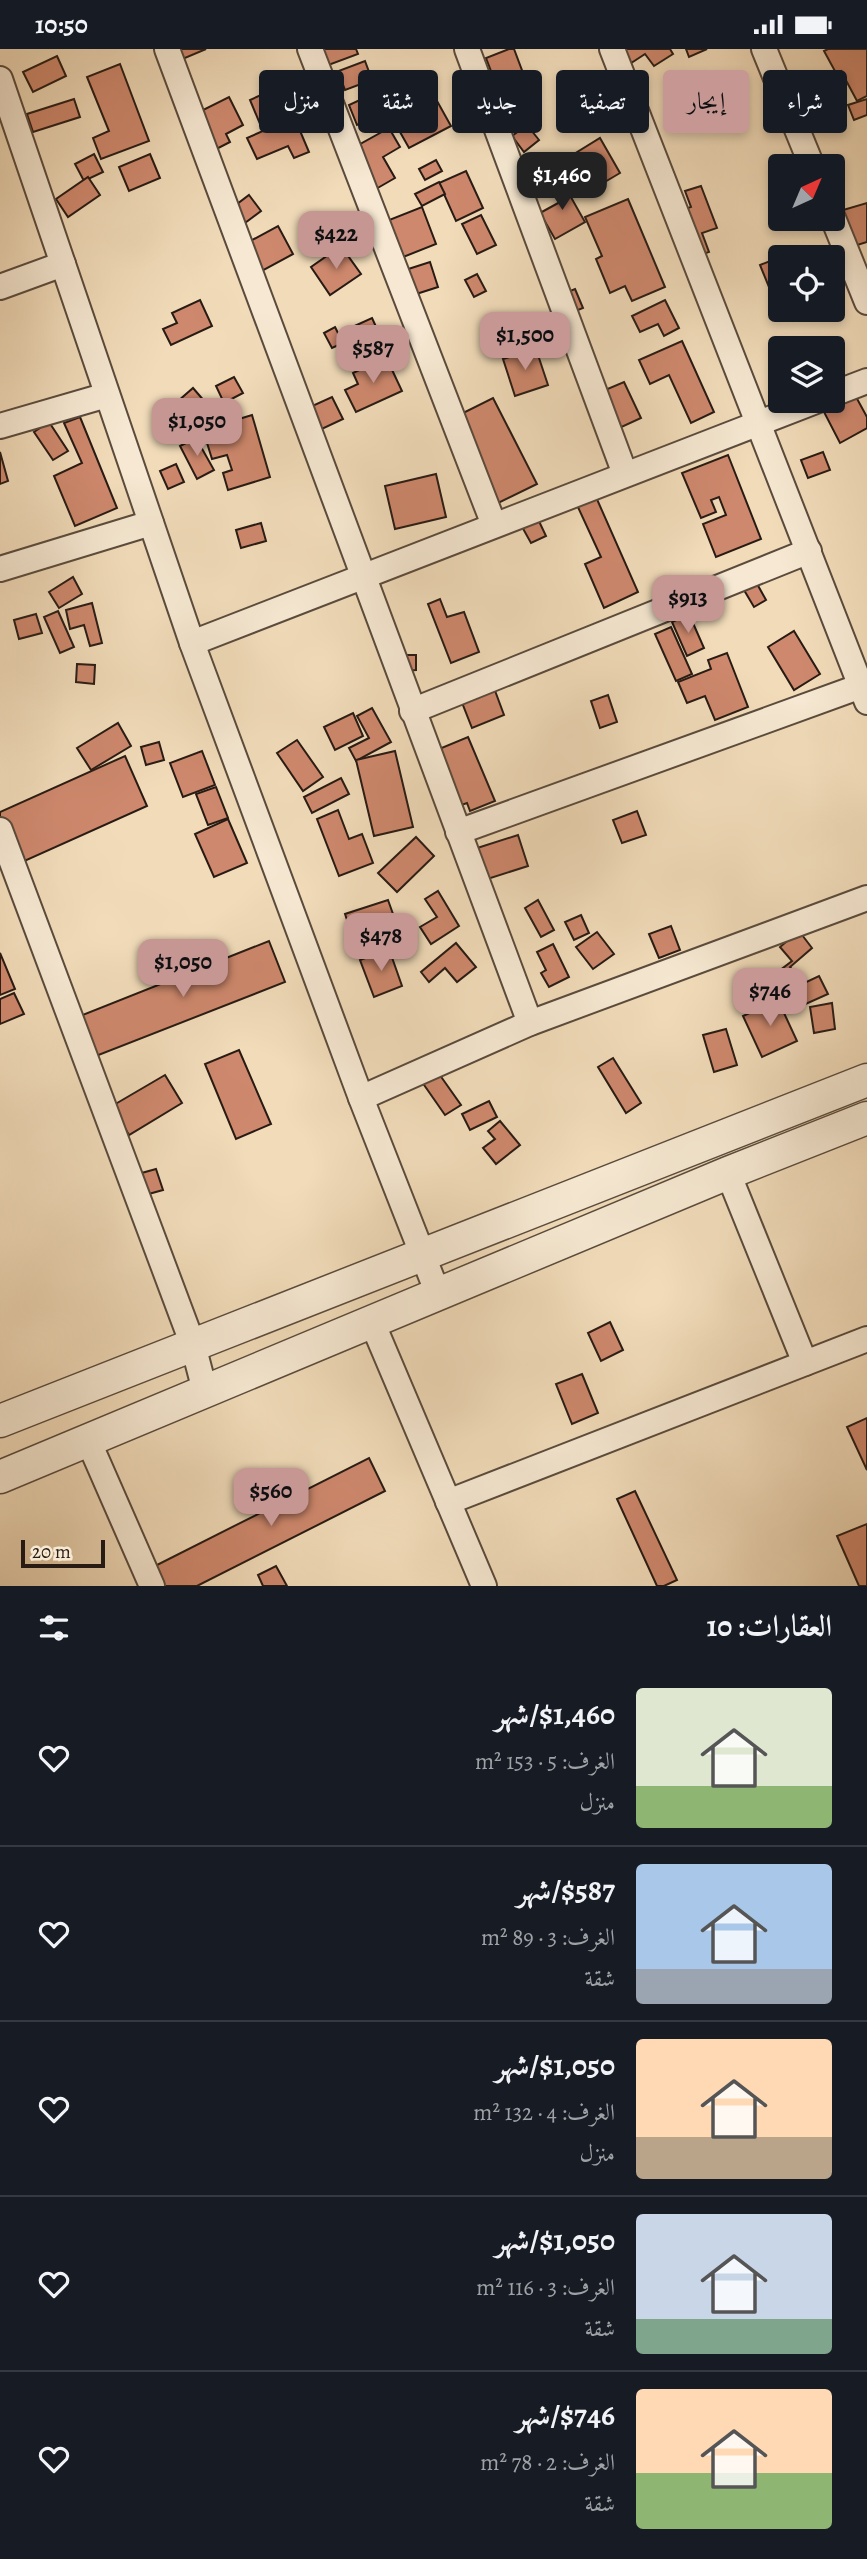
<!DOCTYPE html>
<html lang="ar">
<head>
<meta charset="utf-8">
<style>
  :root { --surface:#171b24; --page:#20242c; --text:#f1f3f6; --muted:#9ea1a6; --line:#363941; --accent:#c59692 }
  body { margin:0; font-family:Alegreya,Amiri,serif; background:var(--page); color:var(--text); direction:rtl; height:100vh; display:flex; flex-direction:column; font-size:26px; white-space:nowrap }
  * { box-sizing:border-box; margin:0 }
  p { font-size:23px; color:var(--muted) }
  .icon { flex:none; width:38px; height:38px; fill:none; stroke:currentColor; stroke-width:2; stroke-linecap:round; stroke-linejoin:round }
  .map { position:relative; height:1537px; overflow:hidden; direction:ltr }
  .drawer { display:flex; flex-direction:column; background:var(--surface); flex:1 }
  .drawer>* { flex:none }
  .banner { position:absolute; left:21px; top:21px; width:826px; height:63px; direction:rtl; display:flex; gap:14px }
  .needle { width:46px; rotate:44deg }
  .fabs { position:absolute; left:768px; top:105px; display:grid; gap:14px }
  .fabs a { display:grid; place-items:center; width:77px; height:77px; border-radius:7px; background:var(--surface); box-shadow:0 4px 10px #0003; font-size:35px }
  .scale { position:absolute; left:21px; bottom:18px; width:84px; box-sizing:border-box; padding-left:7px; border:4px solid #281b14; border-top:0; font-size:19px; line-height:24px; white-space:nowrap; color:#281b14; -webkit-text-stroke:5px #f6e8d2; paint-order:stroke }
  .price { position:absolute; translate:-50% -60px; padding:0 16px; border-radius:14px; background:var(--accent); color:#111; font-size:23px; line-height:46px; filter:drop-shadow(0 2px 4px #0008) }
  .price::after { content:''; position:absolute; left:50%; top:42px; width:21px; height:16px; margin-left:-10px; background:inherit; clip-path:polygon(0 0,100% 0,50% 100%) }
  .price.selected { background:#222; color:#fff }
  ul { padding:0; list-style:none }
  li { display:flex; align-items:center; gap:21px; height:175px; padding:0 35px }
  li+li { border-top:2px solid var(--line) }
  li span { display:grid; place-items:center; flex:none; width:196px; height:140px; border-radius:7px; color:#555 }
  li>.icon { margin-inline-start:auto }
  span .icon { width:84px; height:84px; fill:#fffc; stroke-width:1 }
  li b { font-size:30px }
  h2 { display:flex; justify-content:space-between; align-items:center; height:84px; padding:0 35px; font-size:30px }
  .tag { padding:0 24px; border-radius:7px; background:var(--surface); box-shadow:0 4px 10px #0003; font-size:24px; line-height:63px }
  .tag.selected { background:var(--accent); color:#111 }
  .status { display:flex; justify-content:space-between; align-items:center; height:49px; padding:0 35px; background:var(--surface); direction:ltr }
  .status svg { height:19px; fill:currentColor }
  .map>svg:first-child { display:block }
</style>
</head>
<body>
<div class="status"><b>10:50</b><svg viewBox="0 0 49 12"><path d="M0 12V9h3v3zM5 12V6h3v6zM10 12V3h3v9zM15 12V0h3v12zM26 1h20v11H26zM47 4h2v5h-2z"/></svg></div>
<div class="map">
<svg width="867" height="1537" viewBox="0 0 867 1537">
  <rect width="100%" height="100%" fill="#f1dbb9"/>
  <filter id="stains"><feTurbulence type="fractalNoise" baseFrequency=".00286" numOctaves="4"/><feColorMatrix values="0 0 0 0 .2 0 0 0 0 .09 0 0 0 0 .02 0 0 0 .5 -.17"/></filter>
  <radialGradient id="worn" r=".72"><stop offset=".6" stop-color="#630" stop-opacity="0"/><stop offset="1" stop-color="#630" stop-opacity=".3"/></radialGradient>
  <g fill="#ce886d" stroke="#281b14" stroke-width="2">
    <path d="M159 0H206L166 17Z"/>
    <path d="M307 0H356L358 5 315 21Z"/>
    <path d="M509 0H514L523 24 496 35 486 9Z"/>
    <path d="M614 0H670L673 5 654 17 645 5 622 20Z"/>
    <path d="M686 0H707L689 8Z"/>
    <path d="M828 0H867V47L857 52 841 22 836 24 824 2Z"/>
    <path d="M57 7 66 27 33 43 23 23Z"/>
    <path d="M365 12 372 31 345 41 342 33 324 39 320 29Z"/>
    <path d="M120 15 149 92 101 110 93 89 109 82 87 28Z"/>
    <path d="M427 34 451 77 409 99 395 74 407 67 397 50Z"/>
    <path d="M281 37 309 103 294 109 288 97 257 110 247 89 263 82 250 51Z"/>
    <path d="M512 43 528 75 497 90 482 58Z"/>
    <path d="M229 48 243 76 226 85 230 93 199 109 181 72Z"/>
    <path d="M364 49 372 69 357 76 349 56Z"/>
    <path d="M74 50 80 68 33 83 27 65Z"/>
    <path d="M867 50V66L854 71 848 56Z"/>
    <path d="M527 76 539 91 524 103 512 87Z"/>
    <path d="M389 79 400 98 383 108 395 129 369 144 346 103Z"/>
    <path d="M600 89 620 124 581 147 561 113Z"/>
    <path d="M94 105 103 123 84 132 75 115Z"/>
    <path d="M150 105 160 129 129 142 119 118Z"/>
    <path d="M436 111 442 122 425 131 419 120Z"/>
    <path d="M539 115 549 133 523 146 514 129Z"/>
    <path d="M466 122 483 159 456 172 439 134Z"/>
    <path d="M559 127 585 173 555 190 540 164 560 153 549 133Z"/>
    <path d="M88 128 100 146 68 168 56 150Z"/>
    <path d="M439 133 445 145 422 157 415 145Z"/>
    <path d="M701 137 717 179 702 184 709 203 689 210 673 164 691 158 685 142Z"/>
    <path d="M249 146 261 162 237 180 224 165Z"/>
    <path d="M628 150 665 238 632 252 625 237 610 244 596 210 602 207 585 168Z"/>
    <path d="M867 154V193L841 201 833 164Z"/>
    <path d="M422 158 436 195 388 214 374 177Z"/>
    <path d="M481 166 496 196 477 205 462 175Z"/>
    <path d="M278 177 293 205 247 230 232 202Z"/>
    <path d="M341 197 361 225 330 246 311 218Z"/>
    <path d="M798 201 801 208H780V245L773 248 760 216Z"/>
    <path d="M430 213 438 238 404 249 396 224Z"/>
    <path d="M477 225 486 242 474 248 465 231Z"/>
    <path d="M575 240 583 259 563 267 555 248Z"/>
    <path d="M200 251 212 277 171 296 163 280 177 274 172 264Z"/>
    <path d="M665 251 679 279 664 287 658 275 640 283 632 267Z"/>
    <path d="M372 269 383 293 360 303 350 279Z"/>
    <path d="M335 278 343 294 332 299 324 284Z"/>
    <path d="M682 292 714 363 691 374 669 326 650 335 639 311Z"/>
    <path d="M536 300 548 336 515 347 503 310Z"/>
    <path d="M386 308 402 342 356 363 345 341 358 335 353 324Z"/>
    <path d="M234 328 243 344 224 354 216 337Z"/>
    <path d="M624 333 641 369 615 381 598 344Z"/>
    <path d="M193 339 212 361 189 381 170 359Z"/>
    <path d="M855 346 867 368V379L840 394 824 363Z"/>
    <path d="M332 348 343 370 309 386 299 363Z"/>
    <path d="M493 349 537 435 490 458 449 371Z"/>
    <path d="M252 366 270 428 228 441 223 424 232 421 227 406 212 410 203 381Z"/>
    <path d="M80 368 117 459 75 477 54 427 82 414 64 374Z"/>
    <path d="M49 373 68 402 53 411 34 383Z"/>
    <path d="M196 389 214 421 197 430 180 397Z"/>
    <path d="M0 403 8 432 0 435Z"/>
    <path d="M823 403 830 421 808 429 801 411Z"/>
    <path d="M728 406 761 490 716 508 703 475 726 466 719 448 711 451 716 463 701 469 682 424Z"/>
    <path d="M176 415 184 433 168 440 160 422Z"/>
    <path d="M436 425 446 468 395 480 385 437Z"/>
    <path d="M596 448 638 543 604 559 585 515 601 508 577 456Z"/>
    <path d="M537 468 546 487 531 494 521 476Z"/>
    <path d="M261 474 266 492 241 499 236 481Z"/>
    <path d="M73 528 82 545 59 559 49 543Z"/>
    <path d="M756 533 766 551 754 558 744 541Z"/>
    <path d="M440 550 447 568 464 563 479 603 451 614 428 555Z"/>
    <path d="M92 554 102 594 90 597 84 576 70 580 66 561Z"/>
    <path d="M58 562 74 598 60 604 44 568Z"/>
    <path d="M36 565 42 584 19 590 14 571Z"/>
    <path d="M689 565 704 599 687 607 672 573Z"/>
    <path d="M671 578 692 625 676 632 655 585Z"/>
    <path d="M794 582 820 625 794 641 768 598Z"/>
    <path d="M727 604 748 658 715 671 705 647 687 654 678 633 711 620 708 611Z"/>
    <path d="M403 606H416V621L404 622Z"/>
    <path d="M77 615 95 616 94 635 76 633Z"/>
    <path d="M494 639 504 666 472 679 461 651Z"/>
    <path d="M608 646 617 673 600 679 591 652Z"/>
    <path d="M372 659 391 693 356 712 349 699 369 689 357 667Z"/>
    <path d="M353 664 363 687 335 701 324 678Z"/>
    <path d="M118 674 131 697 91 721 77 699Z"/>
    <path d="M468 688 495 752 470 762 467 754 450 760 427 705Z"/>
    <path d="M297 691 323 728 303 742 277 704Z"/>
    <path d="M159 693 164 711 146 716 141 698Z"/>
    <path d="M202 702 215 736 183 748 170 714Z"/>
    <path d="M395 702 413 778 374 787 356 711Z"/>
    <path d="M125 707 147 757 20 814 0 770V763Z"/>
    <path d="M341 729 349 745 312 764 304 748Z"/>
    <path d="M216 738 228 769 208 776 196 745Z"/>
    <path d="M338 761 349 790 362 785 373 814 339 827 317 770Z"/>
    <path d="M637 762 646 786 622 794 613 771Z"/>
    <path d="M228 770 247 814 214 828 195 785Z"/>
    <path d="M518 786 528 817 478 833 468 802Z"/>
    <path d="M416 788 434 807 397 843 378 824Z"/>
    <path d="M438 842 459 877 431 895 420 878 437 868 425 850Z"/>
    <path d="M388 851 402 890 358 904 345 865Z"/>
    <path d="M538 851 554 881 541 888 525 859Z"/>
    <path d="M581 866 589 884 574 891 565 873Z"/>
    <path d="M671 877 680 901 659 909 649 885Z"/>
    <path d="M799 882 812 899 790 918 799 929 791 936 779 922 792 912 780 898Z"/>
    <path d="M597 883 614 905 593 920 576 898Z"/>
    <path d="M269 892 285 933 96 1007 80 967Z"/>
    <path d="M456 894 476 918 457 933 445 919 429 933 421 923Z"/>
    <path d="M553 895 569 928 549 938 541 924 546 921 537 903Z"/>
    <path d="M389 900 402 937 374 948 360 911Z"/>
    <path d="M0 904 15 940 0 946Z"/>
    <path d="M819 927 828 945 790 962 781 945Z"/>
    <path d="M14 944 24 965 0 975V950Z"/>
    <path d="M778 951 797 992 762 1008 743 967Z"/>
    <path d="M832 954 835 980 814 984 810 958Z"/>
    <path d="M726 980 737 1016 714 1023 703 986Z"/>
    <path d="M239 1001 271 1075 236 1090 205 1015Z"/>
    <path d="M613 1009 641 1054 626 1064 598 1018Z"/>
    <path d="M437 1022 461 1056 445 1066 422 1033Z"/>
    <path d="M165 1026 182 1054 129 1086 112 1057Z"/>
    <path d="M489 1052 497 1068 470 1081 462 1065Z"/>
    <path d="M500 1072 520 1096 496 1115 483 1099 495 1090 488 1082Z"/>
    <path d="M156 1120 163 1141 145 1146 138 1125Z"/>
    <path d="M610 1273 623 1301 601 1312 588 1284Z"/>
    <path d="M582 1325 598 1364 572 1375 556 1335Z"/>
    <path d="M867 1369V1421L847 1378Z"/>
    <path d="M369 1409 385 1442 197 1537H160L151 1519Z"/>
    <path d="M635 1442 677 1531 664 1537H657L617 1450Z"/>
    <path d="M867 1475V1537H859L837 1487Z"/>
    <path d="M276 1517 287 1537H263L258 1526Z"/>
  </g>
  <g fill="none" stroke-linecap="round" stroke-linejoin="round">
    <g stroke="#5a4b3d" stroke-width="28">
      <g id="minor">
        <path d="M167 0 530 974"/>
        <path d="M310 0 494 476"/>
        <path d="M467 0 625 425"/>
        <path d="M612 0 867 653"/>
        <path d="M764 0 812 117"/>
        <path d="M0 30 192 594 361 1049 438 1245"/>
        <path d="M833 169 867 253"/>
        <path d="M0 238 63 215"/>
        <path d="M833 345 867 332"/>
        <path d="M0 377 107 346"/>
        <path d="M0 520 151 474"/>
        <path d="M192 594 816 352"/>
        <path d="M412 662 809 502"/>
        <path d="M0 781 193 1296 205 1342"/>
        <path d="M458 783 861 637"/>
        <path d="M361 1049 530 974 867 849"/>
        <path d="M728 1124 805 1314"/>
        <path d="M372 1273 484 1537"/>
        <path d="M88 1391 152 1537"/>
        <path d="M448 1453 867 1290"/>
      </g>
    </g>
    <g stroke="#5a4b3d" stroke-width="35">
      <g id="tertiary">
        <path d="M0 1372 867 1031"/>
        <path d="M0 1428 728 1124 867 1069"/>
      </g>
    </g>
    <use href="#minor" stroke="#f6e8d2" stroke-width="24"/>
    <use href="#tertiary" stroke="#f6e8d2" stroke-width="32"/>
  </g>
  <rect width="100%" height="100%" filter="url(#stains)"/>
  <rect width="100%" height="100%" fill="url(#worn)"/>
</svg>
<div class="fabs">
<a><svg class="needle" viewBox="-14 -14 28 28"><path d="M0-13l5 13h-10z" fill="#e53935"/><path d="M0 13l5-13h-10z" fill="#9ea1a6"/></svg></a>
<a><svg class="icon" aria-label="locate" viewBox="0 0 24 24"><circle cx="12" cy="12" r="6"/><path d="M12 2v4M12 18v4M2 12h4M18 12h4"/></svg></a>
<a><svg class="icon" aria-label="layers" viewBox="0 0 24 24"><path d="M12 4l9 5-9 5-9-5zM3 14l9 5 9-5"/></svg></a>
</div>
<div class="scale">20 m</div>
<b class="price selected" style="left:562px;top:163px">$1,460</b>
<b class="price" style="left:336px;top:222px">$422</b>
<b class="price" style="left:525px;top:323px">$1,500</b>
<b class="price" style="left:373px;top:336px">$587</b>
<b class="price" style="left:197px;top:409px">$1,050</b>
<b class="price" style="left:688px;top:586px">$913</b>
<b class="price" style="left:381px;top:924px">$478</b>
<b class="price" style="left:183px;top:950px">$1,050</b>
<b class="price" style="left:770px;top:979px">$746</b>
<b class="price" style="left:271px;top:1479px">$560</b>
<div class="banner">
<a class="tag">شراء</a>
<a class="tag selected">إيجار</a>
<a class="tag">تصفية</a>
<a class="tag">جديد</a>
<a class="tag">شقة</a>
<a class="tag">منزل</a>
</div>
</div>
<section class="drawer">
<h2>العقارات: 10<svg class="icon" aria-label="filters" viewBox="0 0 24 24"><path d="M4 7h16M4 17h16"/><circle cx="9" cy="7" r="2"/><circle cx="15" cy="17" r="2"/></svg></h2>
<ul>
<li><span style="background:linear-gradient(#dfe7d0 70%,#8fb573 0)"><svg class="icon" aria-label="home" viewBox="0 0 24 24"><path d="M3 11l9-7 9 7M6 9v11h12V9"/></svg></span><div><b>$1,460/شهر</b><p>الغرف: 5 · 153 m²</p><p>منزل</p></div><svg class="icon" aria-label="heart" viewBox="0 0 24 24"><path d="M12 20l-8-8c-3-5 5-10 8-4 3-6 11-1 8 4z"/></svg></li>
<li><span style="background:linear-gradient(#a9c7e8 75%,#9aa5b1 0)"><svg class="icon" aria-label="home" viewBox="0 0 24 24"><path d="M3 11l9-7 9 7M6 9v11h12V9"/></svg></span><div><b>$587/شهر</b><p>الغرف: 3 · 89 m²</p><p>شقة</p></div><svg class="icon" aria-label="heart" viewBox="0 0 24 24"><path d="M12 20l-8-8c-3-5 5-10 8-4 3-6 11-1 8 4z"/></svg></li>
<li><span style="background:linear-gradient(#ffd9b3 70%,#b9a48a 0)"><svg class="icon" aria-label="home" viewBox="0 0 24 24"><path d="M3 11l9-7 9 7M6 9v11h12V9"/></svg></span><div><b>$1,050/شهر</b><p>الغرف: 4 · 132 m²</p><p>منزل</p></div><svg class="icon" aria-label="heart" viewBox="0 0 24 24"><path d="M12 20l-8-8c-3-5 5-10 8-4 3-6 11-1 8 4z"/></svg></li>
<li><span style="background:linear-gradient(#c9d6e8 75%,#7fa58c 0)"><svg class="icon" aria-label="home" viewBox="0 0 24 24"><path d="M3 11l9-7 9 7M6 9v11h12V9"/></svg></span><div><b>$1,050/شهر</b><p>الغرف: 3 · 116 m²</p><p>شقة</p></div><svg class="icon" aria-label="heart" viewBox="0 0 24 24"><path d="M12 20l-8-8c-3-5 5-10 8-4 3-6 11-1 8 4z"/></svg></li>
<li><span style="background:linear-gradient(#ffd9b3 60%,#8fb573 0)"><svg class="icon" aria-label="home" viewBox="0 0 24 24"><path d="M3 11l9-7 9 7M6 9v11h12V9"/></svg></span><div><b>$746/شهر</b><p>الغرف: 2 · 78 m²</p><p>شقة</p></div><svg class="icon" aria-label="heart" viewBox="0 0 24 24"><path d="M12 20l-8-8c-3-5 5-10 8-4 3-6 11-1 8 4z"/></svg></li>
</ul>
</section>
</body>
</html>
